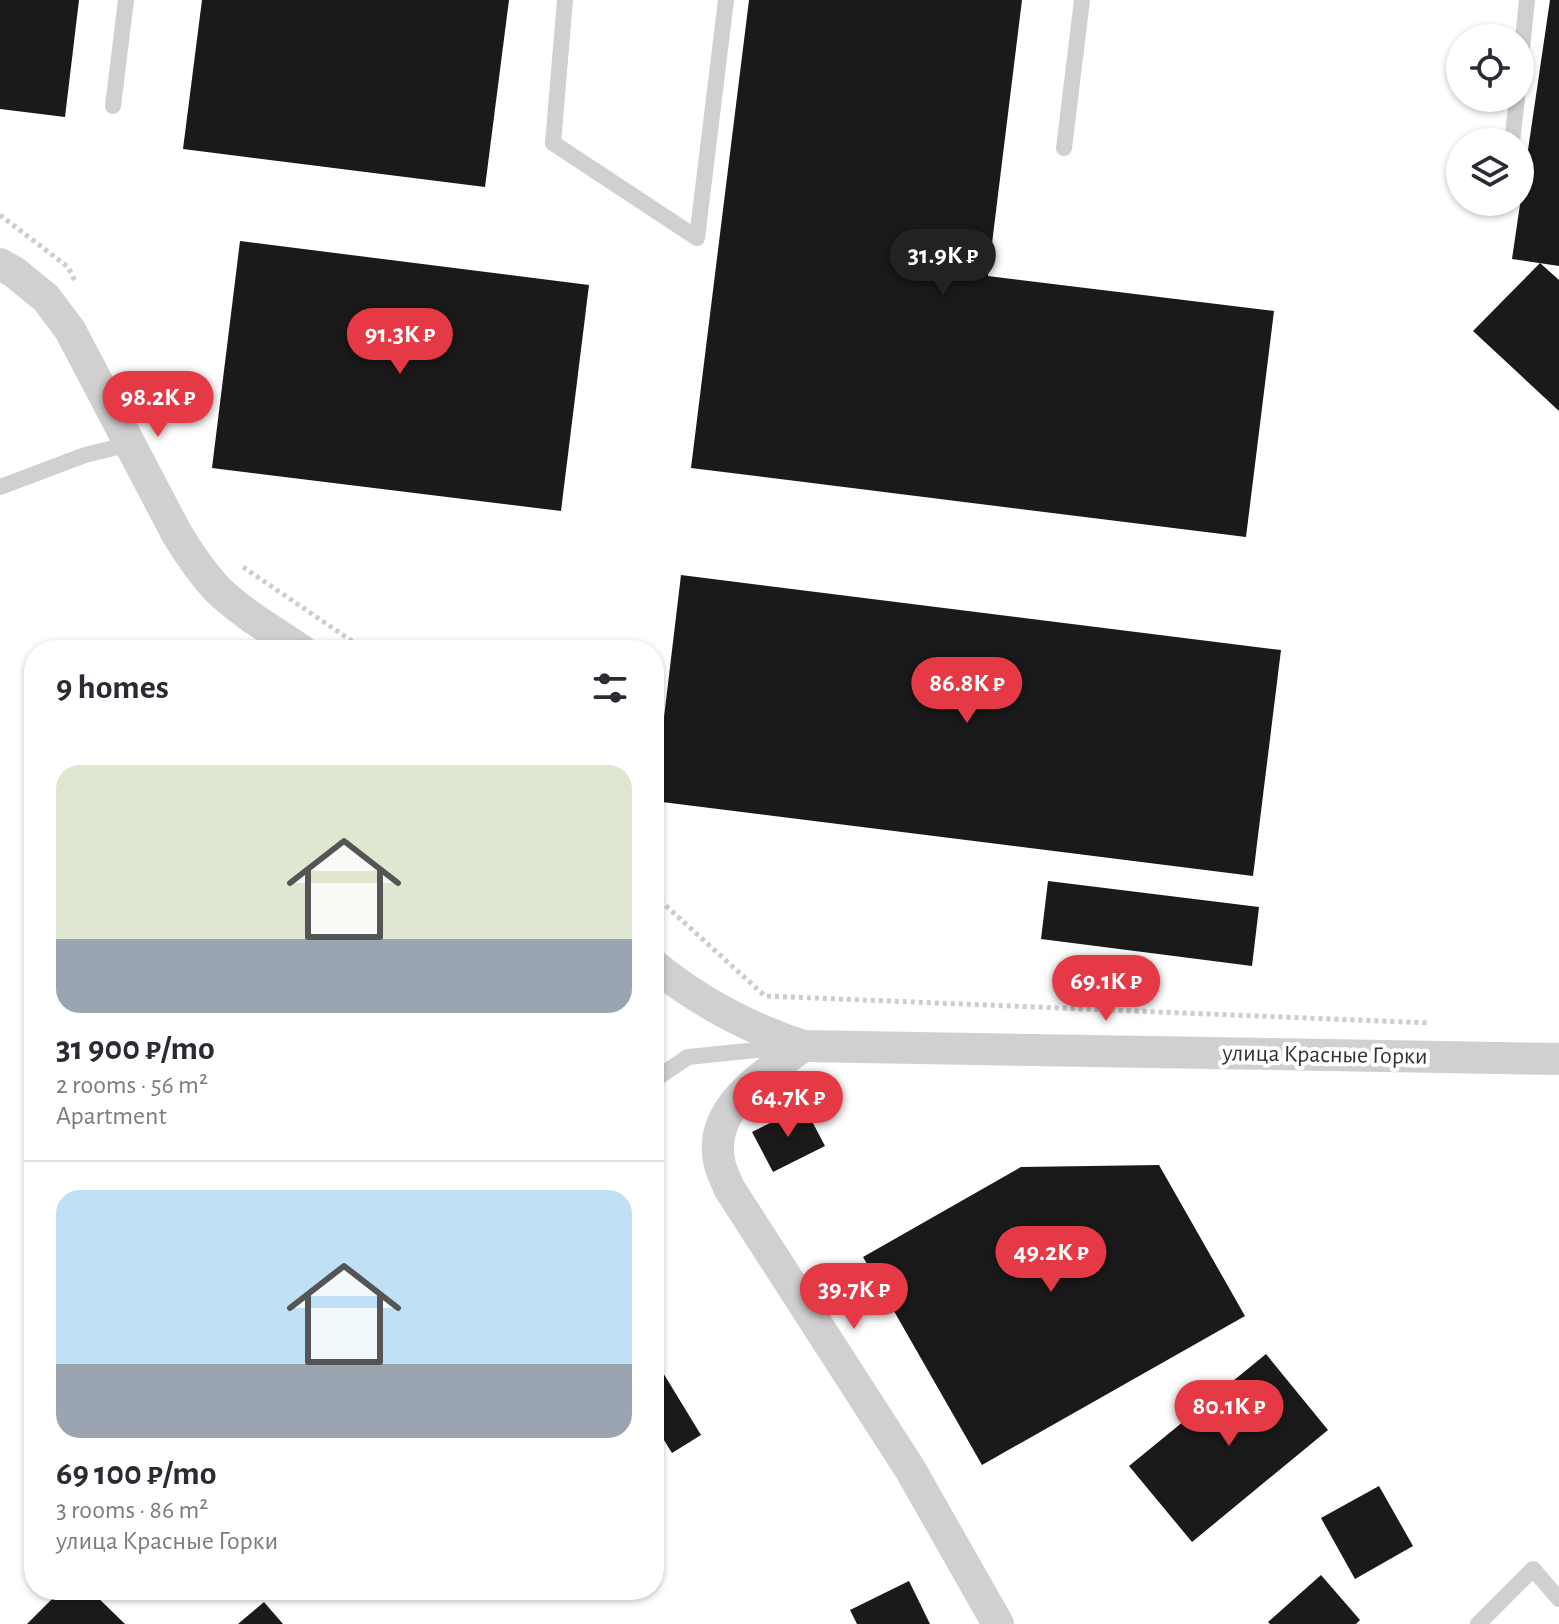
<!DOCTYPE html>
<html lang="en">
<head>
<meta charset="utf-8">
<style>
  :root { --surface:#fff; --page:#f7f7f7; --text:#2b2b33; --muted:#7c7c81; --line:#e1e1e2; --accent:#e63946 }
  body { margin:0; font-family:"Alegreya Sans",sans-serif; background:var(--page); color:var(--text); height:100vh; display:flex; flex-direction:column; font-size:30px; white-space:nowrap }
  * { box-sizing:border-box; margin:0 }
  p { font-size:26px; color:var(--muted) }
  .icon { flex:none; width:44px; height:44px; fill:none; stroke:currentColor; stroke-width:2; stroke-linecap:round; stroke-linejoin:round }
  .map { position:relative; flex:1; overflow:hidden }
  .details { position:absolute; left:24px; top:640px; width:640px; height:960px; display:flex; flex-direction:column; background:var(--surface); border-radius:32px; box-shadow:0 2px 6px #0004 }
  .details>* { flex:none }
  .buttons { position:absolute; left:1446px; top:24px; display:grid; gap:16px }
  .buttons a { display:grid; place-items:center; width:88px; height:88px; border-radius:50%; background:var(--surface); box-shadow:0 2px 6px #0004; font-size:40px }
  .price { position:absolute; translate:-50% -68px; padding:0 18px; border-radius:28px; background:var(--accent); color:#fff; font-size:26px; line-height:52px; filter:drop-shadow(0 2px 4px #0008) }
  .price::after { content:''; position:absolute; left:50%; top:48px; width:24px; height:18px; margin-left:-12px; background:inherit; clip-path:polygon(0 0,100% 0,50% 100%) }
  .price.on { background:#222; color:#fff }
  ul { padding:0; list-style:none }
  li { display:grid; align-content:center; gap:16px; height:424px; padding:0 32px }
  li+li { border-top:2px solid var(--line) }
  li span { display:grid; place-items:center; height:248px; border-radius:24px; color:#555 }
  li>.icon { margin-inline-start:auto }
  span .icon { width:144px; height:144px; fill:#fffc; stroke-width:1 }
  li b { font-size:34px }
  h2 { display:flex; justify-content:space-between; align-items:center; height:96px; padding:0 32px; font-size:34px }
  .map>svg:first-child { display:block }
</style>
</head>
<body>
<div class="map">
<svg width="1559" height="1624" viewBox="0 0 1559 1624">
  <rect width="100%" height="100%" fill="#fff"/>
  <g fill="#1a1a1a">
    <path d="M0 0H79L65 117 0 109Z"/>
    <path d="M202 0H509L485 187 183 149Z"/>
    <path d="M749 0H1022L988 276 1274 311 1246 537 691 468Z"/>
    <path d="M1550 0H1559V266L1512 259Z"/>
    <path d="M240 241 589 285 561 511 212 468Z"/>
    <path d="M1540 263 1559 280V411L1473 331Z"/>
    <path d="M681 575 1281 650 1253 876 654 801Z"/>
    <path d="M1048 881 1259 907 1252 966 1041 939Z"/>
    <path d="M804 1106 825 1146 773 1172 752 1132Z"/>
    <path d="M1159 1165 1245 1316 982 1465 863 1257 1021 1167Z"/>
    <path d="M1266 1354 1328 1430 1192 1542 1129 1466Z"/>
    <path d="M654 1358 701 1435 672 1453 654 1424Z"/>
    <path d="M1379 1486 1413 1546 1355 1579 1321 1518Z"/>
    <path d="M1321 1575 1360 1620 1356 1624H1270L1268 1622Z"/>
    <path d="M909 1581 930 1624H857L850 1610Z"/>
    <path d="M61 1590H90L125 1624H27Z"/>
    <path d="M264 1602 283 1624H238Z"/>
  </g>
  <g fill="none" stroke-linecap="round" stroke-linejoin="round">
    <g stroke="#cdcdcd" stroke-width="5" stroke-dasharray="4 4" stroke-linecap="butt">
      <path d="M0 215 68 267 76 283"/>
      <path d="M243 567 365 650"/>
      <path d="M654 895 765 996 1430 1023"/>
    </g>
    <g stroke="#d0d0d0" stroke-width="16">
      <path d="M565 0 553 143 697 238 726 0"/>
      <path d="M1520 68 1527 0"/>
      <path d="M113 106 126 0"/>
      <path d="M1512 142 1517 98"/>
      <path d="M1064 148 1082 0"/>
      <path d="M1506 203V202"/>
      <path d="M0 487 85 455 130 444"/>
      <path d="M654 1080 688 1057 786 1047"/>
      <path d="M1478 1624 1533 1569 1559 1599"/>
    </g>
    <g stroke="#d0d0d0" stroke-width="32">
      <path d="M0 264 14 272 46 298 70 330 177 534C189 554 202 573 218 590 243 614 273 631 301 650"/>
      <path d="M654 965C699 1002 749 1028 803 1046L1559 1059"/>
      <path d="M803 1046C766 1074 705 1108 720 1165 722 1173 726 1180 729 1188L910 1469 998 1624"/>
    </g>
  </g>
  <g text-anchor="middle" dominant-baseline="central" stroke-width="8" stroke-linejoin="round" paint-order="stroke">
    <g font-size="24" fill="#333" stroke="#fff">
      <text transform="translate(1325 1055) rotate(1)">улица Красные Горки</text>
    </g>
  </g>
</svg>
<div class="buttons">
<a><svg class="icon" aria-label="locate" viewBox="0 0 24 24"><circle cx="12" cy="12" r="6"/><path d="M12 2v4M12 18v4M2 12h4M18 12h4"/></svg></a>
<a><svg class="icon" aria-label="layers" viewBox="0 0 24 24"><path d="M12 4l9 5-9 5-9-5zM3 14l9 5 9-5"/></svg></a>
</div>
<b class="price on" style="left:943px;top:297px">31.9K ₽</b>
<b class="price" style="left:400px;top:376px">91.3K ₽</b>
<b class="price" style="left:158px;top:439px">98.2K ₽</b>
<b class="price" style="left:967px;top:725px">86.8K ₽</b>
<b class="price" style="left:1106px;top:1023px">69.1K ₽</b>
<b class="price" style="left:788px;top:1139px">64.7K ₽</b>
<b class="price" style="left:1051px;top:1294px">49.2K ₽</b>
<b class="price" style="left:854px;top:1331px">39.7K ₽</b>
<b class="price" style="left:1229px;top:1448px">80.1K ₽</b>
<section class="details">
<h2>9 homes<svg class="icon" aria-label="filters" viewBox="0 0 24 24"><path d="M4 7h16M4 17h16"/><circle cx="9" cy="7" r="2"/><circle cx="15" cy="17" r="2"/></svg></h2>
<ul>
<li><span style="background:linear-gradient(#dfe7d0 70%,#9aa5b1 0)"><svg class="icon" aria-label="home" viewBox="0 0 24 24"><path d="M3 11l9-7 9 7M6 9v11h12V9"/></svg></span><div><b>31 900 ₽/mo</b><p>2 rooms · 56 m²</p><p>Apartment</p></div></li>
<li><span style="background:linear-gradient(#bfe0f5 70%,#9aa5b1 0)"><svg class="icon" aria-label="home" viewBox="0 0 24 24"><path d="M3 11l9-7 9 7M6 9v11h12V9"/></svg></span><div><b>69 100 ₽/mo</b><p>3 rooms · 86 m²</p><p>улица Красные Горки</p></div></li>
</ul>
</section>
</div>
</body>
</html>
